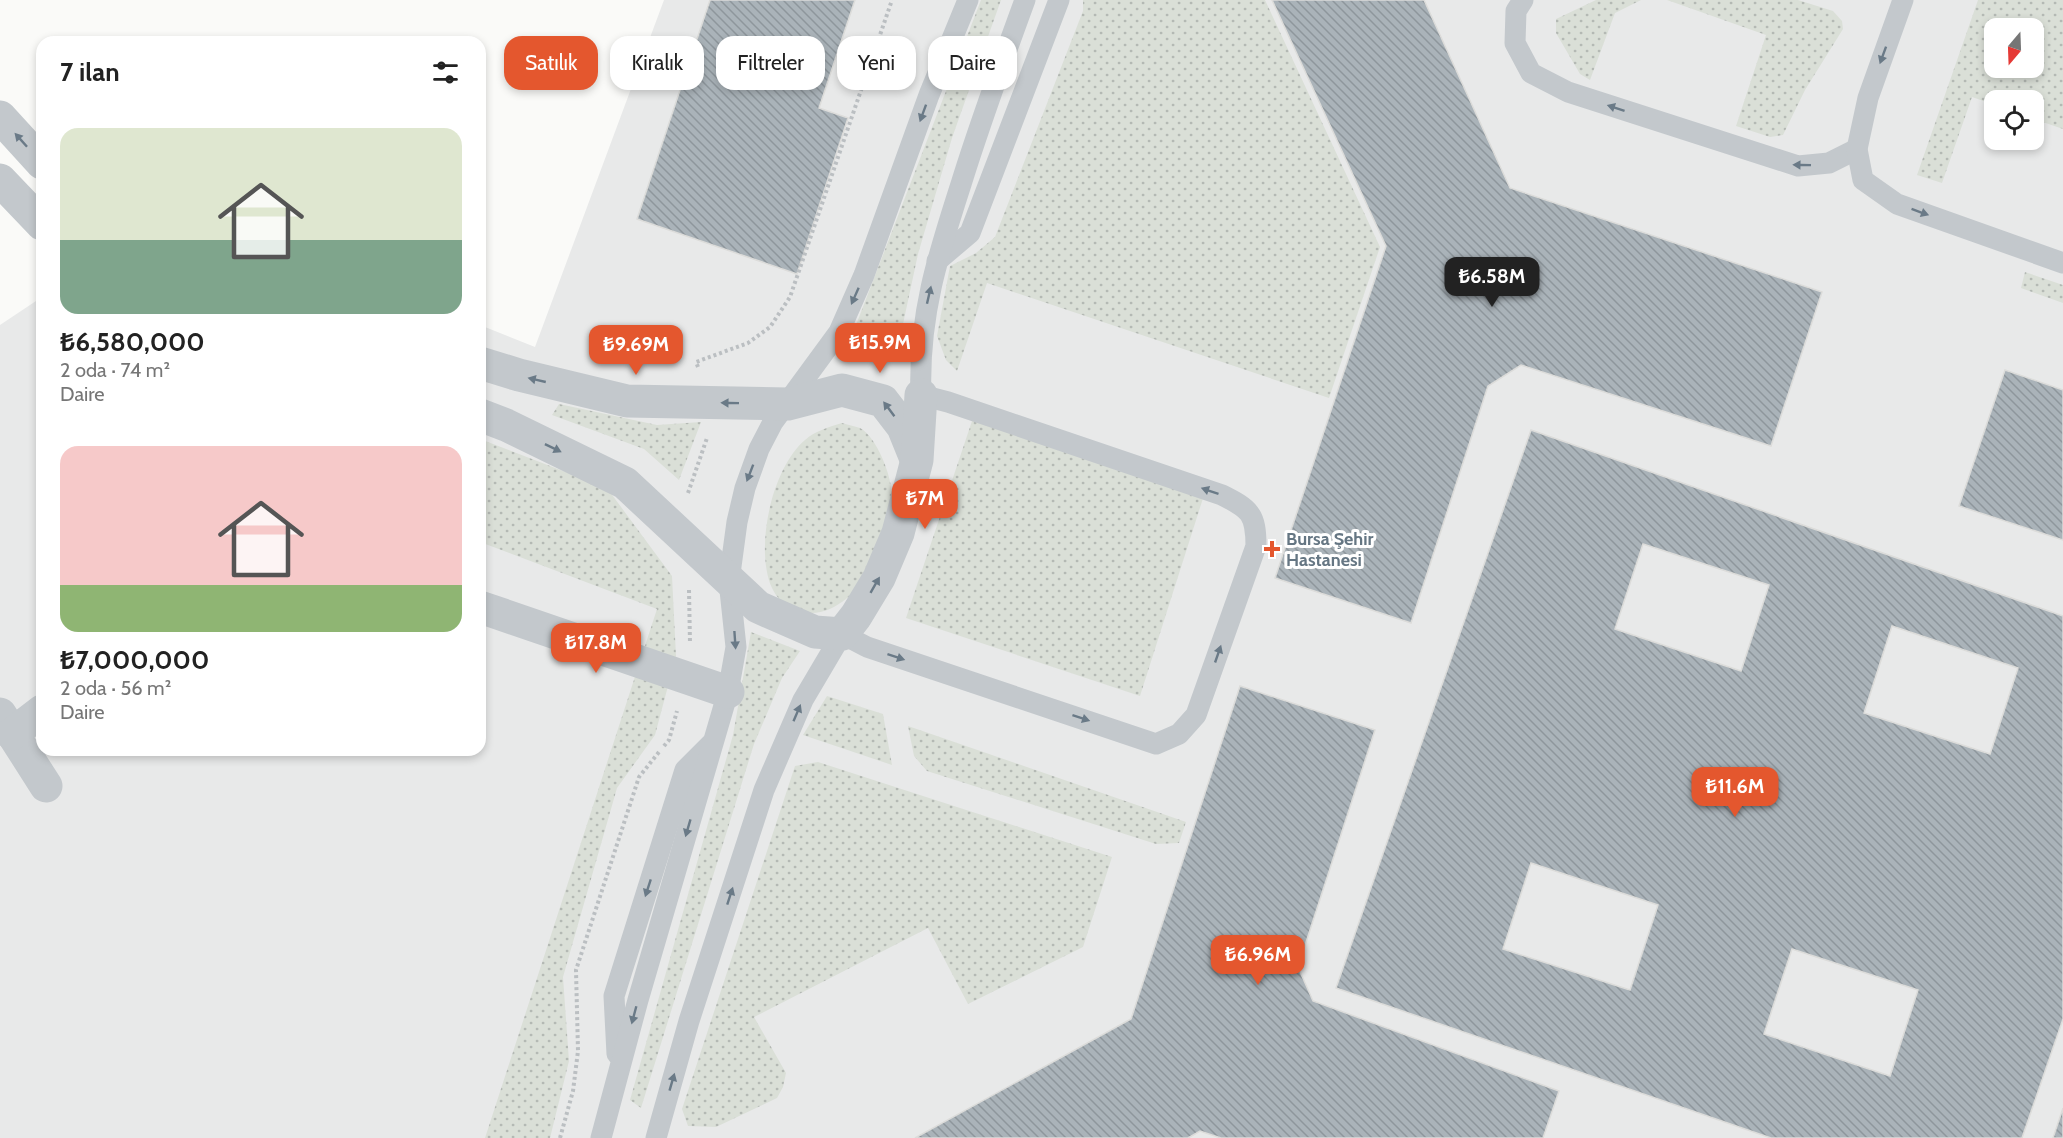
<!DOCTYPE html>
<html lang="tr">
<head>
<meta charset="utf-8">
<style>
  :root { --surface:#fff; --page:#f6f6f6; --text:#222; --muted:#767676; --accent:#e4572e }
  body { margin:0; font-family:Cabin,sans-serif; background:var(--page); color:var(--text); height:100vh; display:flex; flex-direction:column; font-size:22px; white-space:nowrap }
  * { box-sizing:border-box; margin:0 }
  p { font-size:20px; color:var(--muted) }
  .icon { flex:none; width:33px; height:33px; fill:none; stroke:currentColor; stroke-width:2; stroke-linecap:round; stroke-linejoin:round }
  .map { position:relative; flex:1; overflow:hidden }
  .details { position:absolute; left:36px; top:36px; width:450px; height:720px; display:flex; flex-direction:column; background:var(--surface); border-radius:18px; box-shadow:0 3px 9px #0003 }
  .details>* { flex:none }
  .guide { position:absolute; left:504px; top:36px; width:570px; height:54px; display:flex; gap:12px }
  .needle { width:39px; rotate:199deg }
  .controls { position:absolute; left:1984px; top:18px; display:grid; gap:12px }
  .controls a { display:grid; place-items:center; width:60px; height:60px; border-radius:12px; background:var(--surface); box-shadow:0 3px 9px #0003; font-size:30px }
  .price { position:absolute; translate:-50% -51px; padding:0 14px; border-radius:12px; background:var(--accent); color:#fff; font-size:20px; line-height:39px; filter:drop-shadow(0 2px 3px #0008) }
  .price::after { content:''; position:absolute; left:50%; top:36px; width:18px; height:14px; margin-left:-9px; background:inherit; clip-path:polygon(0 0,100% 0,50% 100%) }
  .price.selected { background:#222; color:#fff }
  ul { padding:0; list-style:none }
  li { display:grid; align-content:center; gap:12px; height:318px; padding:0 24px }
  li span { display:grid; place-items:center; height:186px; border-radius:18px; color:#555 }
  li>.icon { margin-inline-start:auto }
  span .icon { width:108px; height:108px; fill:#fffc; stroke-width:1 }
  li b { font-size:26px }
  h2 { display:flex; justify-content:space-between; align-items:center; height:72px; padding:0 24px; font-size:26px }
  .chip { padding:0 21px; border-radius:18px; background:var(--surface); box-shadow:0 3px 9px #0003; font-size:21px; line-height:54px }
  .chip.selected { background:var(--accent); color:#fff }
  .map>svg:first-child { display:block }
</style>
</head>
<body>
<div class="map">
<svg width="2063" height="1138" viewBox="0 0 2063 1138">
  <defs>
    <pattern id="grass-dots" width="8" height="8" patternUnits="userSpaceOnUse" patternTransform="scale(1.5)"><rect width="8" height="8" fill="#dadfd7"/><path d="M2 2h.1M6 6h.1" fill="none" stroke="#b4b9b4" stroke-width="1.8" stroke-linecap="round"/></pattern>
    <pattern id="building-back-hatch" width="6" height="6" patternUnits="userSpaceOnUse" patternTransform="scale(1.5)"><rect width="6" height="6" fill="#aab3b9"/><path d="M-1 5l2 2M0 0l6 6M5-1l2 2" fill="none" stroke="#8e969c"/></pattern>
  </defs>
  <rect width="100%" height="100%" fill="#fafaf8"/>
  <path fill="#e8e9e9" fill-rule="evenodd" d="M664 0H2063V1138H0V325L42 297V750H480V325L535 347ZM1995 28H2034V68H1995ZM1995 100H2034V140H1995Z"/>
  <g fill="url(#grass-dots)" fill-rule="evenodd">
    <path d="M981 0H1001L952 138 918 254 897 352 851 338Z"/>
    <path d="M1083 0H1265L1380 247 1329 398 987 283 957 371 946 360 937 336 950 266 976 253 995 237 1083 11Z"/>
    <path d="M1596 0H1641L1615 13 1590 80 1580 74 1556 33V19Z"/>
    <path d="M1667 0H1798L1833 11 1842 21 1843 29 1805 90 1783 135 1770 137 1736 126 1766 35Z"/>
    <path d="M1978 0H2063V129L2034 119V100H1995V105L1972 97 1942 183 1917 175ZM1995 28H2034V68H1995Z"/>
    <path d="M2025 272 2063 285V303L2021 288Z"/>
    <path d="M559 404 657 425 701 422 679 480 644 449 552 415Z"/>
    <path d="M973 418 1205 492 1140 696 906 618Z"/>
    <path d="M842 423C847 425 855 426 860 428 877 437 892 477 892 496 891 508 885 523 882 535 879 546 878 561 872 570 855 595 825 624 794 609 784 604 777 599 772 588 754 548 772 468 805 440 815 431 829 427 842 423Z"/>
    <path d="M480 439 607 488 672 576 676 656 655 735 617 788 563 977 569 1061 550 1138H485L657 609 480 542Z"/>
    <path d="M751 632 800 651 782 678 754 744 641 1108 630 1100 733 735Z"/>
    <path d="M827 696 883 714 892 765 803 735Z"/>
    <path d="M908 726 1186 822 1179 843 1156 844 927 771 914 756Z"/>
    <path d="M818 762 1112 857 1083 947 968 1004 928 928 754 1017 786 1073 783 1087 777 1098 716 1127 688 1126 682 1109 795 766Z"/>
  </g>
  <g fill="url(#building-back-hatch)" stroke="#dcdcda" stroke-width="1.5" fill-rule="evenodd">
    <path d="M710 0H855L819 108 848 118 797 274 637 219Z"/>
    <path d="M1272 0H1424L1510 188 1822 292 1771 446 1521 365 1488 386 1411 623 1275 578 1386 246Z"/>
    <path d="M2005 370 2063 390V540L1959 506Z"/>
    <path d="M1531 430 2063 616V1019L2022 1138H1771L1336 988ZM1643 544 1769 585 1741 671 1615 629ZM1892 626 2018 668 1990 754 1864 713ZM1531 863 1658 905 1630 990 1503 949ZM1792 949 1918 990 1890 1076 1764 1034Z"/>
    <path d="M1240 686 1375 730 1298 967 1313 1001 1559 1091 1543 1138H1221L1200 1131 1188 1138H915L1131 1019Z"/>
    <path d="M2063 1108V1138H2053Z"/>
  </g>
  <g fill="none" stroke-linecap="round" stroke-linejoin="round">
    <g stroke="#bbbfc2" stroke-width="4" stroke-dasharray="3 3" stroke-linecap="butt">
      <path d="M698 367 696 362 748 343 770 327 790 297 892 0"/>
      <path d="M688 493 707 438"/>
      <path d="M689 590 690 643"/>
      <path d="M664 746 669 740 677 711"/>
      <path d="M560 1138 573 1091 578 1051 576 970 639 777 659 752"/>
    </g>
    <g stroke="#c3c8cc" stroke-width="21">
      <path d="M1523 0 1516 11 1515 43 1531 73 1568 92 1798 166 1829 163 1857 149"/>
      <path d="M1903 0 1868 98 1857 149 1863 180 1897 204 2063 263"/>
      <path d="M937 261 970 233 1059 0"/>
      <path d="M617 1054 614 996 685 770 711 744"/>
      <path d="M601 1138 638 1000 728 692 736 647 729 581 737 522 745 488 759 449 773 422 839 332 864 275 929 95 968 0"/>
      <path d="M656 1138 689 1021 764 790 803 700 842 634 867 647 1156 744 1179 734 1196 715 1256 546C1256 514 1250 509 1222 495L948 402 921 395C918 316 938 255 962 181 981 120 1003 60 1025 0"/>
    </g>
    <g stroke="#c3c8cc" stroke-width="33">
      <path d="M0 117 42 163"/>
      <path d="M0 180 42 224"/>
      <path d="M480 363 519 375 627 401 788 404 842 390 883 401 903 427 916 459"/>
      <path d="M480 415 506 425 625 483 758 607 815 632 842 634 856 616 879 578 898 533 917 460 921 395"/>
      <path d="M480 607 728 692"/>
      <path d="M0 714 46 786"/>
      <path d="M12 734 42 711"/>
    </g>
  </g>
  <defs><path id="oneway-solid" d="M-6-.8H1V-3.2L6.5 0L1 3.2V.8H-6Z" transform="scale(1.5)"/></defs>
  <g fill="#6a7a87">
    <use href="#oneway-solid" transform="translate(1883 55) rotate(110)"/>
    <use href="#oneway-solid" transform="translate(1616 108) rotate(-162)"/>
    <use href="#oneway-solid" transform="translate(923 113) rotate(110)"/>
    <use href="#oneway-solid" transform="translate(21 140) rotate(-132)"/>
    <use href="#oneway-solid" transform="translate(1802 165) rotate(-179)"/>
    <use href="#oneway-solid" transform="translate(1920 212) rotate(20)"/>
    <use href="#oneway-solid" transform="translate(929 295) rotate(-77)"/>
    <use href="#oneway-solid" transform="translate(855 296) rotate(114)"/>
    <use href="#oneway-solid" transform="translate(537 380) rotate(-167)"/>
    <use href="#oneway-solid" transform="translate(730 403) rotate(-179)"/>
    <use href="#oneway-solid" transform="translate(889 409) rotate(-127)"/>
    <use href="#oneway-solid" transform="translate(553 448) rotate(26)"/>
    <use href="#oneway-solid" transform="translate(750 473) rotate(111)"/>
    <use href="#oneway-solid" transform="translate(1210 491) rotate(-161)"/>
    <use href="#oneway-solid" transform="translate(875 585) rotate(-60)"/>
    <use href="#oneway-solid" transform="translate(735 640) rotate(86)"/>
    <use href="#oneway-solid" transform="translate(1218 654) rotate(-71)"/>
    <use href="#oneway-solid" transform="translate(896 657) rotate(18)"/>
    <use href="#oneway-solid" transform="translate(797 713) rotate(-67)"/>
    <use href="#oneway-solid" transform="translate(1081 718) rotate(18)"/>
    <use href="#oneway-solid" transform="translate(688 828) rotate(106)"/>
    <use href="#oneway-solid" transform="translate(648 888) rotate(108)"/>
    <use href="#oneway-solid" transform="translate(730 896) rotate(-72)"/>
    <use href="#oneway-solid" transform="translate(634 1015) rotate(105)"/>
    <use href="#oneway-solid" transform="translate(672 1082) rotate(-74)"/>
  </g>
  <path fill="#e4572e" stroke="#fff" stroke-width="2" d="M1269 540h6v6h6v6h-6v6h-6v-6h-6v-6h6z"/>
  <g text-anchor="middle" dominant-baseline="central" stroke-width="6" stroke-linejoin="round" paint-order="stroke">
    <g font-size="18" font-weight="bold" fill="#657683" stroke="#fff" text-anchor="start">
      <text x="1286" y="539">Bursa Şehir<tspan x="1286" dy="21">Hastanesi</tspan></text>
    </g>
  </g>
</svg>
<div class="controls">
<a><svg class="needle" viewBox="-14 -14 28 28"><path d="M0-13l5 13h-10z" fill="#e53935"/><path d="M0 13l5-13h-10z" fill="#767676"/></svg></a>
<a><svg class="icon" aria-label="locate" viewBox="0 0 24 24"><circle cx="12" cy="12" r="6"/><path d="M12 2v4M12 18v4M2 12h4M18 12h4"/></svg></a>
</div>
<b class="price selected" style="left:1492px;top:308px">₺6.58M</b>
<b class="price" style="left:880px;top:374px">₺15.9M</b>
<b class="price" style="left:636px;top:376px">₺9.69M</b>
<b class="price" style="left:925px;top:530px">₺7M</b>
<b class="price" style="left:596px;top:674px">₺17.8M</b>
<b class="price" style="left:1735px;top:818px">₺11.6M</b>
<b class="price" style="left:1258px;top:986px">₺6.96M</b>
<div class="guide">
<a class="chip selected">Satılık</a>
<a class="chip">Kiralık</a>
<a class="chip">Filtreler</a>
<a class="chip">Yeni</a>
<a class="chip">Daire</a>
</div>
<section class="details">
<h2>7 ilan<svg class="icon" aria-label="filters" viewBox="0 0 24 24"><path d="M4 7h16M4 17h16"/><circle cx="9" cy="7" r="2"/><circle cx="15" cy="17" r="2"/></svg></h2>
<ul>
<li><span style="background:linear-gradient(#dfe7d0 60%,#7fa58c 0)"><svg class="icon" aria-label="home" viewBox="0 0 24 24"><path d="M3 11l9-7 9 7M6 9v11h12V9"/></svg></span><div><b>₺6,580,000</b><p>2 oda · 74 m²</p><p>Daire</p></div></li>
<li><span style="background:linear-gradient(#f6c9c9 75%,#8fb573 0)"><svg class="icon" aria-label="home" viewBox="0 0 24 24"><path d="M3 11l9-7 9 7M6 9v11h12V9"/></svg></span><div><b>₺7,000,000</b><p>2 oda · 56 m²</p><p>Daire</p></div></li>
</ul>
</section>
</div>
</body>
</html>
